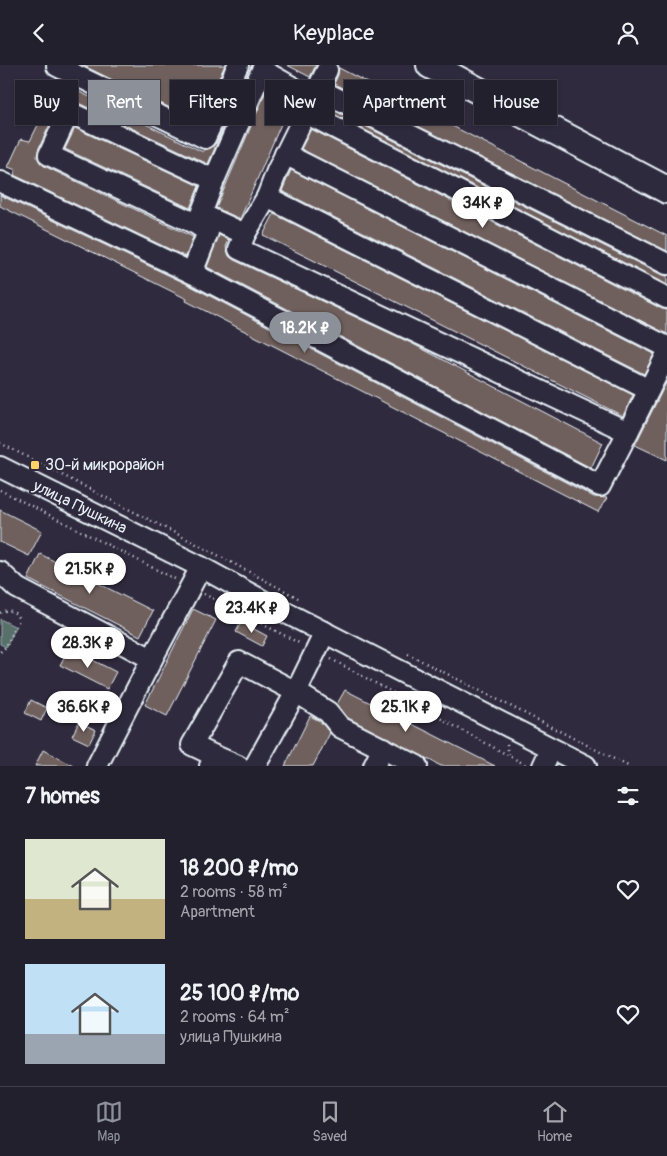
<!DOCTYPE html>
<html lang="en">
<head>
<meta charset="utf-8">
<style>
  :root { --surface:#23202e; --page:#2b2836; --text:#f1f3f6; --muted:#a3a3aa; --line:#403e4a; --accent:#8c9099 }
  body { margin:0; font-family:Pangolin,sans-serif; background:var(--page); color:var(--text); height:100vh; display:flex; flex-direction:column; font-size:19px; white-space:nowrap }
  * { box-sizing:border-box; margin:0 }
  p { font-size:16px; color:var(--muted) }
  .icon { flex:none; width:28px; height:28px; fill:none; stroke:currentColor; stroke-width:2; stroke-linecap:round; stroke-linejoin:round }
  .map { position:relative; height:701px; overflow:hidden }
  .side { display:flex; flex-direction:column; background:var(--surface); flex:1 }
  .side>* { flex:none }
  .guide { position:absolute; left:15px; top:15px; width:638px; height:45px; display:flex; gap:10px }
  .price { position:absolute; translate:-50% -42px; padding:0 11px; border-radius:18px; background:#fff; color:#222; font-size:16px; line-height:32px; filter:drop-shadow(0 1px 2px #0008) }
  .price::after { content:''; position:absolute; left:50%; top:30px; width:15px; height:11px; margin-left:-8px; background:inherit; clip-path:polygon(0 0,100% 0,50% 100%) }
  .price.active { background:var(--accent); color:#fff }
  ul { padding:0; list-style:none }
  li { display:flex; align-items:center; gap:15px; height:125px; padding:0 25px }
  li span { display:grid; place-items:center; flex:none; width:140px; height:100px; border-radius:0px; color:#555 }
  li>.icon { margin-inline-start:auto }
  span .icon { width:60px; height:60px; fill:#fffc; stroke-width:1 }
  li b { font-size:21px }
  h2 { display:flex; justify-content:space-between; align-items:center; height:60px; padding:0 25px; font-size:21px }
  .pill { padding:0 18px; border-radius:0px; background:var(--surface); box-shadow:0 1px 4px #0004,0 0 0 1px var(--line); font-size:18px; line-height:45px }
  .pill.active { background:var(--accent); color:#fff }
  header { display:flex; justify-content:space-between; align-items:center; height:65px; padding:0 25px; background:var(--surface); font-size:22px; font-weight:600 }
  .tab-bar { display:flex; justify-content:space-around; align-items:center; height:70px; border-top:1px solid var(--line); background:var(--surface); font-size:14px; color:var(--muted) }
  .tab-bar a { display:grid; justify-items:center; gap:2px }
  .tab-bar .active { color:var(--accent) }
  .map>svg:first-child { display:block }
</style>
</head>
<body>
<header><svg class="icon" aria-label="back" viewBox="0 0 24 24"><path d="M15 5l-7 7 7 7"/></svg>Keyplace<svg class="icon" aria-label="person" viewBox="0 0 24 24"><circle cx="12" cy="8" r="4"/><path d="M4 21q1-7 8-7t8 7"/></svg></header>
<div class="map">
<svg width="667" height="701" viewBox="0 0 667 701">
  <rect width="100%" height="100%" fill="#2f2a3d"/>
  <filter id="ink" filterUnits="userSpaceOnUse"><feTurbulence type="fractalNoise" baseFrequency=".02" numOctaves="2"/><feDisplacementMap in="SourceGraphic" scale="10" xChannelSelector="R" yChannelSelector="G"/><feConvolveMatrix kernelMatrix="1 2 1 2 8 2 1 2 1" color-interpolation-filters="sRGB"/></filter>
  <g filter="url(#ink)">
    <path fill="#586f6a" stroke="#a0b0b1" d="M0 554 16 562 6 582 0 579Z"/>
    <g fill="#6f605d" stroke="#e8f1f8">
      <path d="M82 0H225L199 57Z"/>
      <path d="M287 0H316L310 12Z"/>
      <path d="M339 3 667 171V186L334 19 338 10Z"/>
      <path d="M57 16 203 87 204 85 212 82 216 78 244 16 208 99 74 36 68 35 63 37 58 42 38 85 37 92 40 97 44 101 193 172 186 192 14 110 16 105 8 102 21 74 30 76 40 56 30 51 44 22 52 26Z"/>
      <path d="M267 24 291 36 240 154 216 143Z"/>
      <path d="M323 40 662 210 667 211V220L322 43Z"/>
      <path d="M75 63 199 121 190 143 65 84Z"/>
      <path d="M311 64 662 244 667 245V269L301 84Z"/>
      <path d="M291 105 654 289 644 309 282 126Z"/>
      <path d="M0 130 187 219 594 432 607 433 598 447 186 236 187 234 0 141Z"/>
      <path d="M274 149 633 330 623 351 263 170Z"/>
      <path d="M219 170 229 175 226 182 229 191 234 195 411 278 603 378 591 403 207 202Z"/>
      <path d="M667 316V395L635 380Z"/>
      <path d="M0 445 42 466 29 491 0 477Z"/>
      <path d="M40 489 153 546 140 571 28 514Z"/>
      <path d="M193 544 216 555 167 651 145 640Z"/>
      <path d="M241 557 267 571 262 581 236 567Z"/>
      <path d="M69 583 116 607 107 624 60 600Z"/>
      <path d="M345 625 495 701H441L348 653 337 639Z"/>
      <path d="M31 635 47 643 41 656 25 648Z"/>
      <path d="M310 651 320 656 330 668 313 701H285Z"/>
      <path d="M79 657 96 665 89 679 72 671Z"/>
      <path d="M43 685 74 701H35Z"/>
    </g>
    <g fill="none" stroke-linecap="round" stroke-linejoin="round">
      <g stroke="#e8f1f8" stroke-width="24">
        <g id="minor">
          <path d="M57 1 205 73 238 0"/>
          <path d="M327 5 277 106 267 132 245 169 239 184 628 367 667 289"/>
          <path d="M318 24 667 199"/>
          <path d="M306 48 667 233"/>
          <path d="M285 89 667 282"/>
          <path d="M1 117 192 208 600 421 628 367"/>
          <path d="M267 132 649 325"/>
          <path d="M245 169 201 149 214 115 262 5 313 34"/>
          <path d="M192 208 208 167 196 159 49 90 69 47 214 115"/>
          <path d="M0 402 201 502 265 537 586 701"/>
          <path d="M0 507 17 523 152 594"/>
          <path d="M215 691 192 680 239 597 296 627 328 647 340 662 417 701"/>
          <path d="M97 701 152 594 201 502"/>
          <path d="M210 701 215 691 238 701"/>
          <path d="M255 701 296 627 325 567"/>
          <path d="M374 701 383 683"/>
          <path d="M543 701 551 684"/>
        </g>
      </g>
      <g stroke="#e8f1f8" stroke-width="30">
        <path id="major" d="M430 0 667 125"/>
      </g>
      <g stroke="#e8f1f8" stroke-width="2.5" stroke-dasharray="1 4" stroke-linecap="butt">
        <path d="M0 378 210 486 300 534"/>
        <path d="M0 425 177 515"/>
        <path d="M204 529 301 579"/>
        <path d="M0 548C8 543 16 546 19 555L6 582 0 587"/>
        <path d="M408 589 628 701"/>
        <path d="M331 594 526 700"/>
        <path d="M507 679 509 690"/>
      </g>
      <use href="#minor" stroke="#2f2a3d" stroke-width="20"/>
      <use href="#major" stroke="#2f2a3d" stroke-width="26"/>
    </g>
  </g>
  <rect fill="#ffd166" stroke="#2f2a3d" stroke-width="2" x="30" y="395" width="10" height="10" rx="2.5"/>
  <g text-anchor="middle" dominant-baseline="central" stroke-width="4" stroke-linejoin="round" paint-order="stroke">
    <g font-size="16" fill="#e8f1f8" stroke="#2f2a3d" text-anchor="start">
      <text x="45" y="400">30-й микрорайон</text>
    </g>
    <g font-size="16" fill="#e8f1f8" stroke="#2f2a3d">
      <text transform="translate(80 442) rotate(26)">улица Пушкина</text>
    </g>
  </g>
</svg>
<b class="price" style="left:483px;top:164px">34K ₽</b>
<b class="price active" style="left:305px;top:289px">18.2K ₽</b>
<b class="price" style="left:90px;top:530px">21.5K ₽</b>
<b class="price" style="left:252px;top:569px">23.4K ₽</b>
<b class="price" style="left:88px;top:604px">28.3K ₽</b>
<b class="price" style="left:84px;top:668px">36.6K ₽</b>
<b class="price" style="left:406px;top:668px">25.1K ₽</b>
<div class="guide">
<a class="pill">Buy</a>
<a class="pill active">Rent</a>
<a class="pill">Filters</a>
<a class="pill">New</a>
<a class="pill">Apartment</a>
<a class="pill">House</a>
</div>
</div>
<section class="side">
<h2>7 homes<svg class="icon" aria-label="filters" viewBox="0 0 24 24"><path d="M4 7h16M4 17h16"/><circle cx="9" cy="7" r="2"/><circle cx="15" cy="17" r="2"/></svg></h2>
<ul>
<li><span style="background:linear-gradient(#dfe7d0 60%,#c2b280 0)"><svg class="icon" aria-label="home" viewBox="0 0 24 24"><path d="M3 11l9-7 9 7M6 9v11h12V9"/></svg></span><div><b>18 200 ₽/mo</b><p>2 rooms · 58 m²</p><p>Apartment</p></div><svg class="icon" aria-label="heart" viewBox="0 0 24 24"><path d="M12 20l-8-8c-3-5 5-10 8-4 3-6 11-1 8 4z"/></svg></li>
<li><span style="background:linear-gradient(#bfe0f5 70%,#9aa5b1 0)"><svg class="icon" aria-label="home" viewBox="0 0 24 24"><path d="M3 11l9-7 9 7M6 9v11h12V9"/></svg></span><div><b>25 100 ₽/mo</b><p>2 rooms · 64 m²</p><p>улица Пушкина</p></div><svg class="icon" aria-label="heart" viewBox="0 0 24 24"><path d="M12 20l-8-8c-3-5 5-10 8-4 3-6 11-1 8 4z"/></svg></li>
</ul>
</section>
<nav class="tab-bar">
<a class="active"><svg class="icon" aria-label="map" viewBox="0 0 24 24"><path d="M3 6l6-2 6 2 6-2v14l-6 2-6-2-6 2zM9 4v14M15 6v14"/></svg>Map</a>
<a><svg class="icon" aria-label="saved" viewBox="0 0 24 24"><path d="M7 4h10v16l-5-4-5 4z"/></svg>Saved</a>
<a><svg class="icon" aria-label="home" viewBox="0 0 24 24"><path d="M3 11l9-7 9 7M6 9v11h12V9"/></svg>Home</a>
</nav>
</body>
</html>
